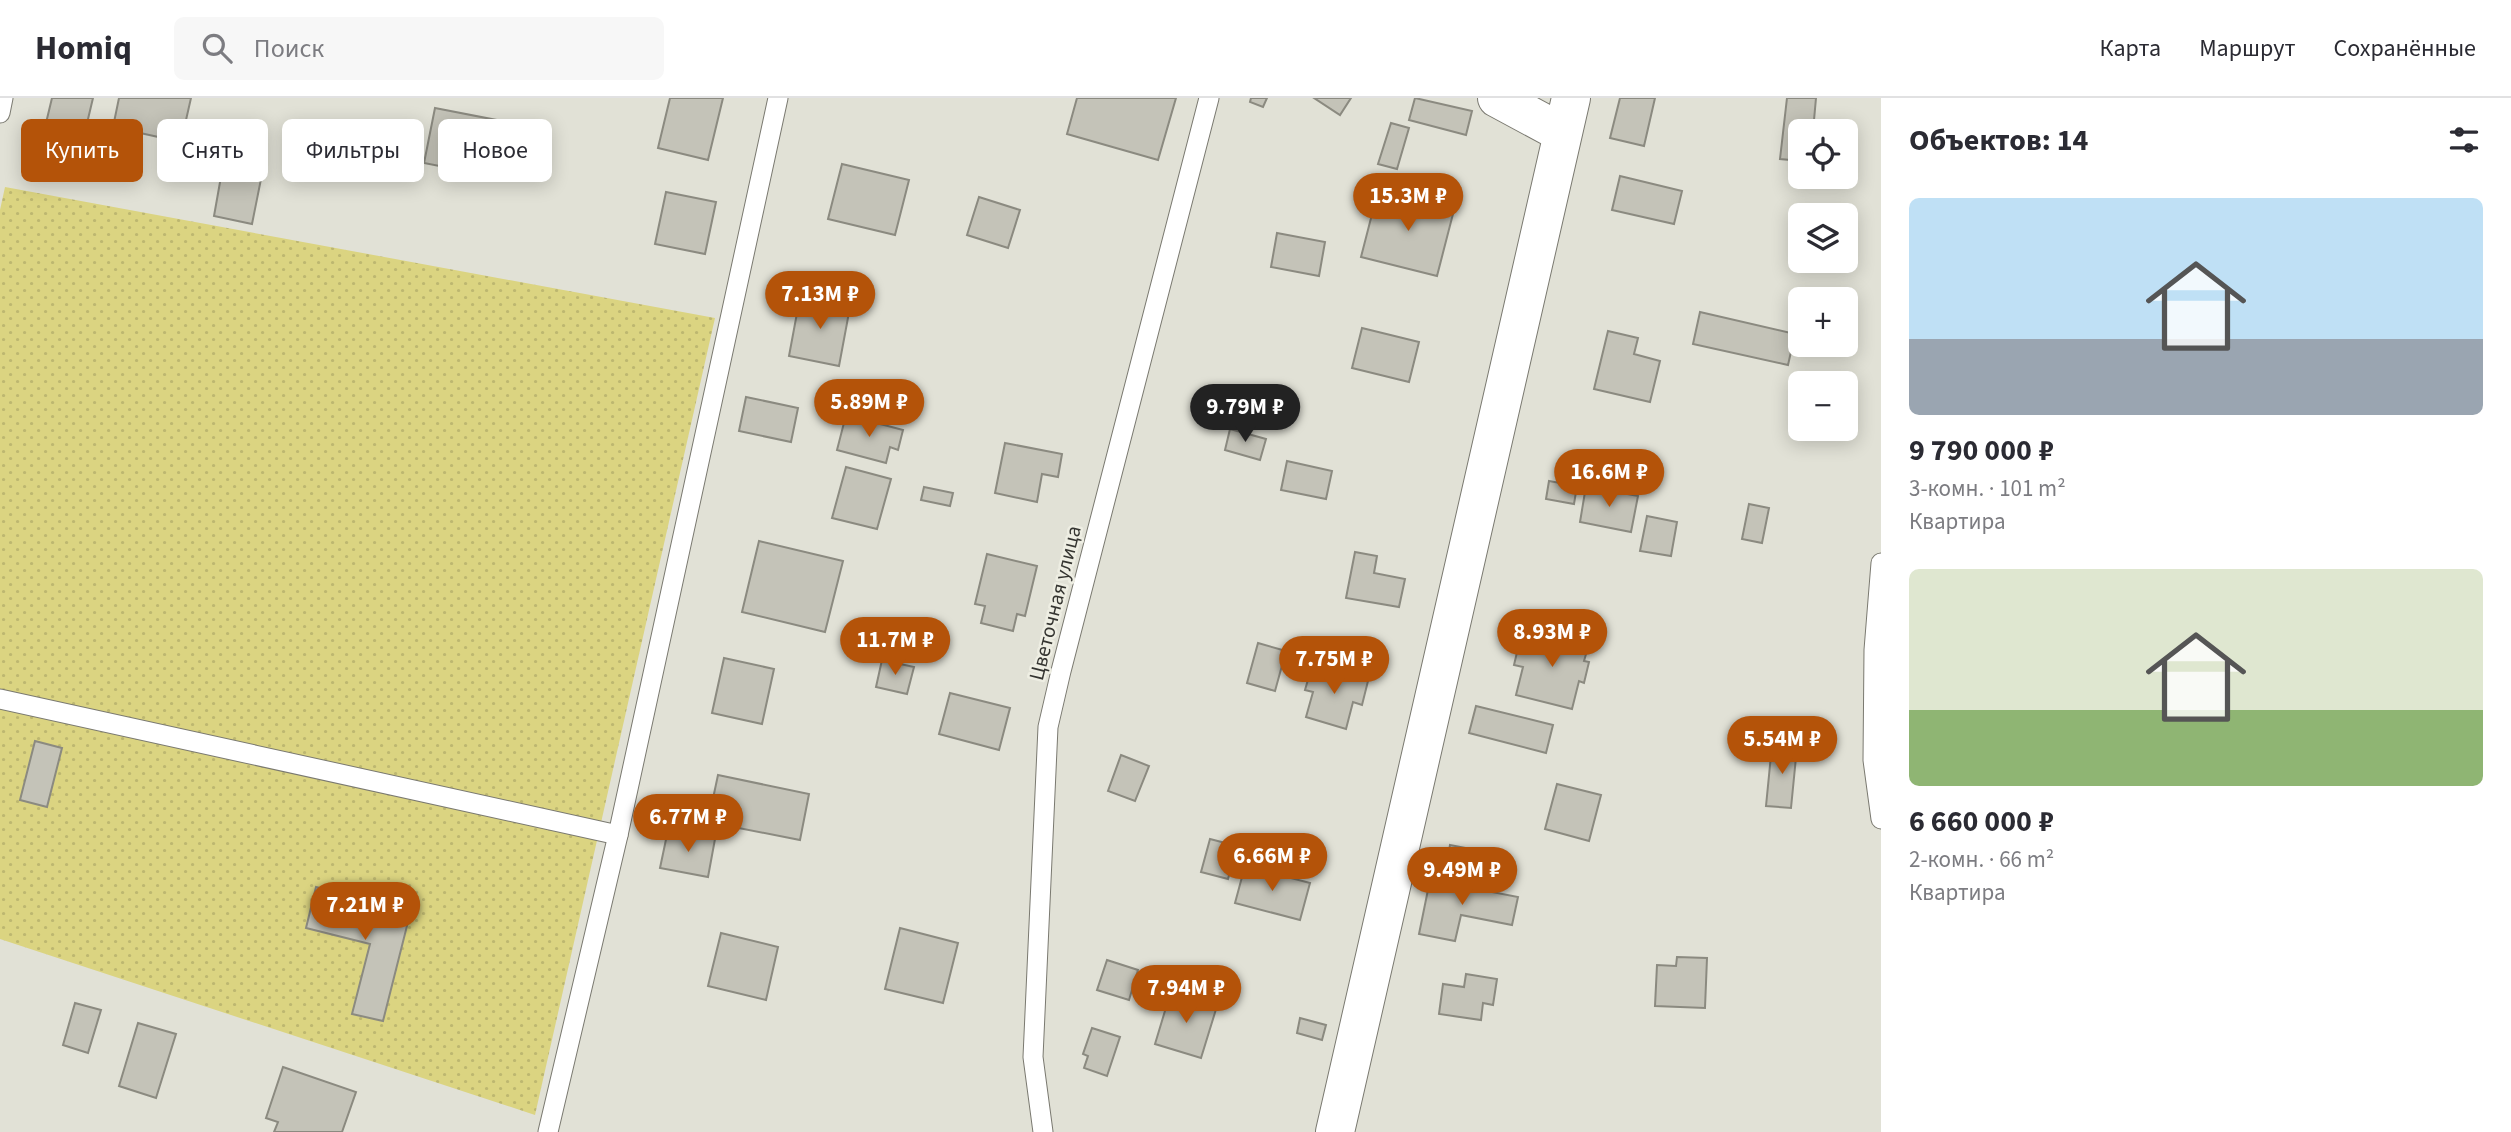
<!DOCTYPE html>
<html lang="ru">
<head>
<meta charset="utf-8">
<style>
  :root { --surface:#fff; --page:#f7f7f7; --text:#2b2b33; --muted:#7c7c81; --line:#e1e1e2; --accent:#b45309 }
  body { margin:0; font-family:"Source Sans 3",sans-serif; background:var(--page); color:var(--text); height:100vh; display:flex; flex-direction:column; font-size:26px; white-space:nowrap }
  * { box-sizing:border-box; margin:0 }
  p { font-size:23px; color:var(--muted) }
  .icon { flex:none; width:38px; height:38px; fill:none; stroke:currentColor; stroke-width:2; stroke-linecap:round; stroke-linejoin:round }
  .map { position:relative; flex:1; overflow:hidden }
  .side { display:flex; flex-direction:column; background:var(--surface); width:630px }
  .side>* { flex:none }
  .top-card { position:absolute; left:21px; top:21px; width:665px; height:63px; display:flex; gap:14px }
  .tools { position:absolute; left:1788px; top:21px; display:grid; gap:14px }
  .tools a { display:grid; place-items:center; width:70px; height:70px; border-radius:10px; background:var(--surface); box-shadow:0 4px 18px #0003; font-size:35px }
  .price { position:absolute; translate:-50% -60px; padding:0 16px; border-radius:24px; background:var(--accent); color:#fff; font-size:23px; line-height:46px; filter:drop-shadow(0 2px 4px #0008) }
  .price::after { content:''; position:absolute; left:50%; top:42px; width:21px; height:16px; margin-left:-10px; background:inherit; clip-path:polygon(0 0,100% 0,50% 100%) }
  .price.selected { background:#222; color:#fff }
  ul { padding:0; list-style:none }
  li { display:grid; align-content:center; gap:14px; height:371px; padding:0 28px }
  li span { display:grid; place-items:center; height:217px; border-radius:10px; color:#555 }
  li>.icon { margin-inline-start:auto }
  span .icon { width:126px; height:126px; fill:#fffc; stroke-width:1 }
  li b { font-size:30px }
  h2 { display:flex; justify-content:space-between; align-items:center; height:84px; padding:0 28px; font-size:30px }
  .pill { padding:0 24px; border-radius:10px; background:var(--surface); box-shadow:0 4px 18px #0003; font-size:24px; line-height:63px }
  .pill.selected { background:var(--accent); color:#fff }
  header { display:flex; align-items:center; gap:42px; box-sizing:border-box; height:98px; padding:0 35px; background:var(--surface); border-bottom:2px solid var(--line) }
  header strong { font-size:33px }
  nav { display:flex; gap:38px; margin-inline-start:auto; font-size:24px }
  .search { width:490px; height:63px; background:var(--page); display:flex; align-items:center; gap:18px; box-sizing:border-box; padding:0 24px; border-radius:10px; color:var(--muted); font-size:26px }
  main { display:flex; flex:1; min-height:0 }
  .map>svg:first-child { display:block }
</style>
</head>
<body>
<header>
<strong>Homiq</strong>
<div class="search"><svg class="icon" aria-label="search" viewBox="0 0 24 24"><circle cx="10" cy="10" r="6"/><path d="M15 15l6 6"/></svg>Поиск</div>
<nav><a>Карта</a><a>Маршрут</a><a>Сохранённые</a></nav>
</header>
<main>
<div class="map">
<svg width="1881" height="1034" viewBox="0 0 1881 1034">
  <defs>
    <pattern id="grass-dots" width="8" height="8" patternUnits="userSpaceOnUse" patternTransform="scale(1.75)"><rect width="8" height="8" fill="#dbd481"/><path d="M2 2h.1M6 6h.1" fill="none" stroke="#bdb770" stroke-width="1.8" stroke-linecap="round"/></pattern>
  </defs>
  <rect width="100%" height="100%" fill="#e1e1d6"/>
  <path fill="url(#grass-dots)" d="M5 89 715 220 535 1017 0 841V112Z"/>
  <g fill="#c4c3b8" stroke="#8b8a80" stroke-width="2">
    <path d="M52 0H93L79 59 40 50Z"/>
    <path d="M119 0H191L181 44 113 29Z"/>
    <path d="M670 0H723L708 62 658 50Z"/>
    <path d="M1077 0H1176L1158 62 1067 36Z"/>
    <path d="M1251 0H1267L1263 9 1250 4Z"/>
    <path d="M1314 0H1351L1340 17Z"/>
    <path d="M1415 0 1472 13 1466 37 1409 22Z"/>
    <path d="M1620 0H1655L1644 48 1610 40Z"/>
    <path d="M1787 0H1816L1813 33H1801V63L1780 61Z"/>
    <path d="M435 10 512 25 501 80 424 65Z"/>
    <path d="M1391 25 1409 30 1397 71 1378 66Z"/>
    <path d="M842 66 909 82 895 137 828 121Z"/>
    <path d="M222 73 261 81 252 126 214 118Z"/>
    <path d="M1620 78 1682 93 1674 126 1612 112Z"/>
    <path d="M1378 93 1454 112 1437 178 1361 159Z"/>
    <path d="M666 94 716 104 705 156 655 146Z"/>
    <path d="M979 99 1020 112 1008 150 967 137Z"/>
    <path d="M1277 135 1325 144 1319 178 1271 169Z"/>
    <path d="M800 199 850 209 839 268 789 258Z"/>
    <path d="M1700 214 1795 236 1788 267 1693 246Z"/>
    <path d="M1362 230 1419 244 1409 284 1352 270Z"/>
    <path d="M1608 233 1638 240 1634 256 1660 263 1650 304 1594 291Z"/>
    <path d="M746 299 798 310 791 344 739 333Z"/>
    <path d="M846 317 903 332 898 352 890 349 886 365 837 352Z"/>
    <path d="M1230 331 1266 341 1260 362 1225 352Z"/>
    <path d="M1005 345 1062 356 1058 379 1042 376 1037 404 995 395Z"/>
    <path d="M1287 363 1332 373 1326 401 1281 392Z"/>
    <path d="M846 369 891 381 877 431 832 420Z"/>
    <path d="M1549 383 1577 388 1574 406 1546 401Z"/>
    <path d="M1586 388 1638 398 1631 434 1580 424Z"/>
    <path d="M924 389 953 395 950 408 921 402Z"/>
    <path d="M1749 406 1769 410 1762 445 1742 441Z"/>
    <path d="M1647 418 1677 424 1671 458 1640 453Z"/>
    <path d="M759 443 843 463 825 534 742 514Z"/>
    <path d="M1355 454 1377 458 1374 475 1405 481 1399 509 1346 500Z"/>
    <path d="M987 456 1037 468 1025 518 1017 516 1013 533 981 525 985 508 975 506Z"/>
    <path d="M1532 532 1589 546 1584 563 1589 564 1584 585 1579 583 1572 611 1516 597 1523 569 1514 567 1519 546 1528 549Z"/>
    <path d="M1258 545 1286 553 1275 593 1247 585Z"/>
    <path d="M724 560 774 571 762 626 712 615Z"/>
    <path d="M882 562 914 569 907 596 876 589Z"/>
    <path d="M1312 568 1368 583 1362 607 1353 604 1346 631 1306 619 1313 594 1305 592Z"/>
    <path d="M950 595 1010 610 999 652 939 636Z"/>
    <path d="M1476 608 1553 627 1546 655 1469 635Z"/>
    <path d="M35 643 62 650 47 709 20 702Z"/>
    <path d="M1772 647 1797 649 1791 710 1766 708Z"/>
    <path d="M1121 657 1149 668 1135 703 1108 693Z"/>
    <path d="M718 677 809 696 800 742 708 724Z"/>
    <path d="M1557 686 1601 697 1589 743 1545 731Z"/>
    <path d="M668 732 715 741 708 779 660 770Z"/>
    <path d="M1210 741 1237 748 1228 781 1201 774Z"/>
    <path d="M1450 747 1502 757 1498 779 1446 769Z"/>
    <path d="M1245 768 1310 785 1300 822 1235 805Z"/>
    <path d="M1431 777 1467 784 1466 789 1518 799 1512 827 1461 817 1455 843 1419 836Z"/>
    <path d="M316 789 411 812 383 923 352 916 370 846 306 830Z"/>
    <path d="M900 830 958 845 943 905 885 891Z"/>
    <path d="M721 835 778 849 766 902 708 888Z"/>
    <path d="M1677 859 1707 860 1705 910 1655 908 1657 867 1676 868Z"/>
    <path d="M1107 862 1138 872 1129 902 1097 892Z"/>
    <path d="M1466 876 1497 881 1493 907 1483 905 1481 922 1439 916 1443 886 1464 889Z"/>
    <path d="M1171 893 1217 908 1201 960 1155 946Z"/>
    <path d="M75 905 101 912 88 955 63 947Z"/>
    <path d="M1300 920 1326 927 1322 942 1297 935Z"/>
    <path d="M138 925 176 936 156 1000 119 988Z"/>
    <path d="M1092 930 1120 939 1107 978 1084 970 1088 958 1083 956Z"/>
    <path d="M283 969 356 994 342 1034H274L278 1024 266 1020Z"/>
  </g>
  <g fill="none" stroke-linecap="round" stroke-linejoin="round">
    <g stroke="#7a7970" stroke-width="21">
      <g id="service">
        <path d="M0 15 3 0"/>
        <path d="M1881 465 1874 552 1873 662 1881 721"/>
        <path d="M0 601 618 737"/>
        <path d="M548 1034 618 737 778 0"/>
        <path d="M1043 1034 1033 959 1048 629 1061 573 1209 0"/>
      </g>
    </g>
    <g stroke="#7a7970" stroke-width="40">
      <path id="minor" d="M1497 0 1562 35"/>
    </g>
    <g stroke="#7a7970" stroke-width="40">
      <path id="tertiary" d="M1335 1034 1571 0"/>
    </g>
    <use href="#service" stroke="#fff" stroke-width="19"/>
    <use href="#minor" stroke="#fff" stroke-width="38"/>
    <use href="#tertiary" stroke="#fff" stroke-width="38"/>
  </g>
  <g text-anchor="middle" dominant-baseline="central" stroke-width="5" stroke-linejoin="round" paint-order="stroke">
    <g font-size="21" fill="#353531" stroke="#eeeee3">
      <text transform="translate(1055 505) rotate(-76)">Цветочная улица</text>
    </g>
  </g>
</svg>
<div class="tools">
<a><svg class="icon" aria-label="locate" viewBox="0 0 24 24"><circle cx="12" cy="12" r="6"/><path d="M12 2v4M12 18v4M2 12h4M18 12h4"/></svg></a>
<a><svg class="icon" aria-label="layers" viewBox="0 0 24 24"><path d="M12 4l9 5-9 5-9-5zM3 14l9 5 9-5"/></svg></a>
<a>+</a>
<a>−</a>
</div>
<b class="price" style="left:1408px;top:135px">15.3M ₽</b>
<b class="price" style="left:820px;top:233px">7.13M ₽</b>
<b class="price" style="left:869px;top:341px">5.89M ₽</b>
<b class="price selected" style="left:1245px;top:346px">9.79M ₽</b>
<b class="price" style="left:1609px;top:411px">16.6M ₽</b>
<b class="price" style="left:1552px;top:571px">8.93M ₽</b>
<b class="price" style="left:895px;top:579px">11.7M ₽</b>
<b class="price" style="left:1334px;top:598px">7.75M ₽</b>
<b class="price" style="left:1782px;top:678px">5.54M ₽</b>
<b class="price" style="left:688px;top:756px">6.77M ₽</b>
<b class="price" style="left:1272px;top:795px">6.66M ₽</b>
<b class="price" style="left:1462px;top:809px">9.49M ₽</b>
<b class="price" style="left:365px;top:844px">7.21M ₽</b>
<b class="price" style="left:1186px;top:927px">7.94M ₽</b>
<div class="top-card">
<a class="pill selected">Купить</a>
<a class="pill">Снять</a>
<a class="pill">Фильтры</a>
<a class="pill">Новое</a>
</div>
</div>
<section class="side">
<h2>Объектов: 14<svg class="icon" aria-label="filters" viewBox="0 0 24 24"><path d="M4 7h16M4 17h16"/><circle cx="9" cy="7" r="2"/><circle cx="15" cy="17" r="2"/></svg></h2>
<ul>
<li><span style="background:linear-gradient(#bfe0f5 65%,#9aa5b1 0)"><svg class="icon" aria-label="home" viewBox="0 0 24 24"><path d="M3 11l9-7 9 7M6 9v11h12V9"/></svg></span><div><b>9 790 000 ₽</b><p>3-комн. · 101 m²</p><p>Квартира</p></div></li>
<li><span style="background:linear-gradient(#dfe7d0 65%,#8fb573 0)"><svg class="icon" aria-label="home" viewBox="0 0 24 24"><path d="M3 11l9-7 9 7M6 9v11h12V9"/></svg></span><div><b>6 660 000 ₽</b><p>2-комн. · 66 m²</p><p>Квартира</p></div></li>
</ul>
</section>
</main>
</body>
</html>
